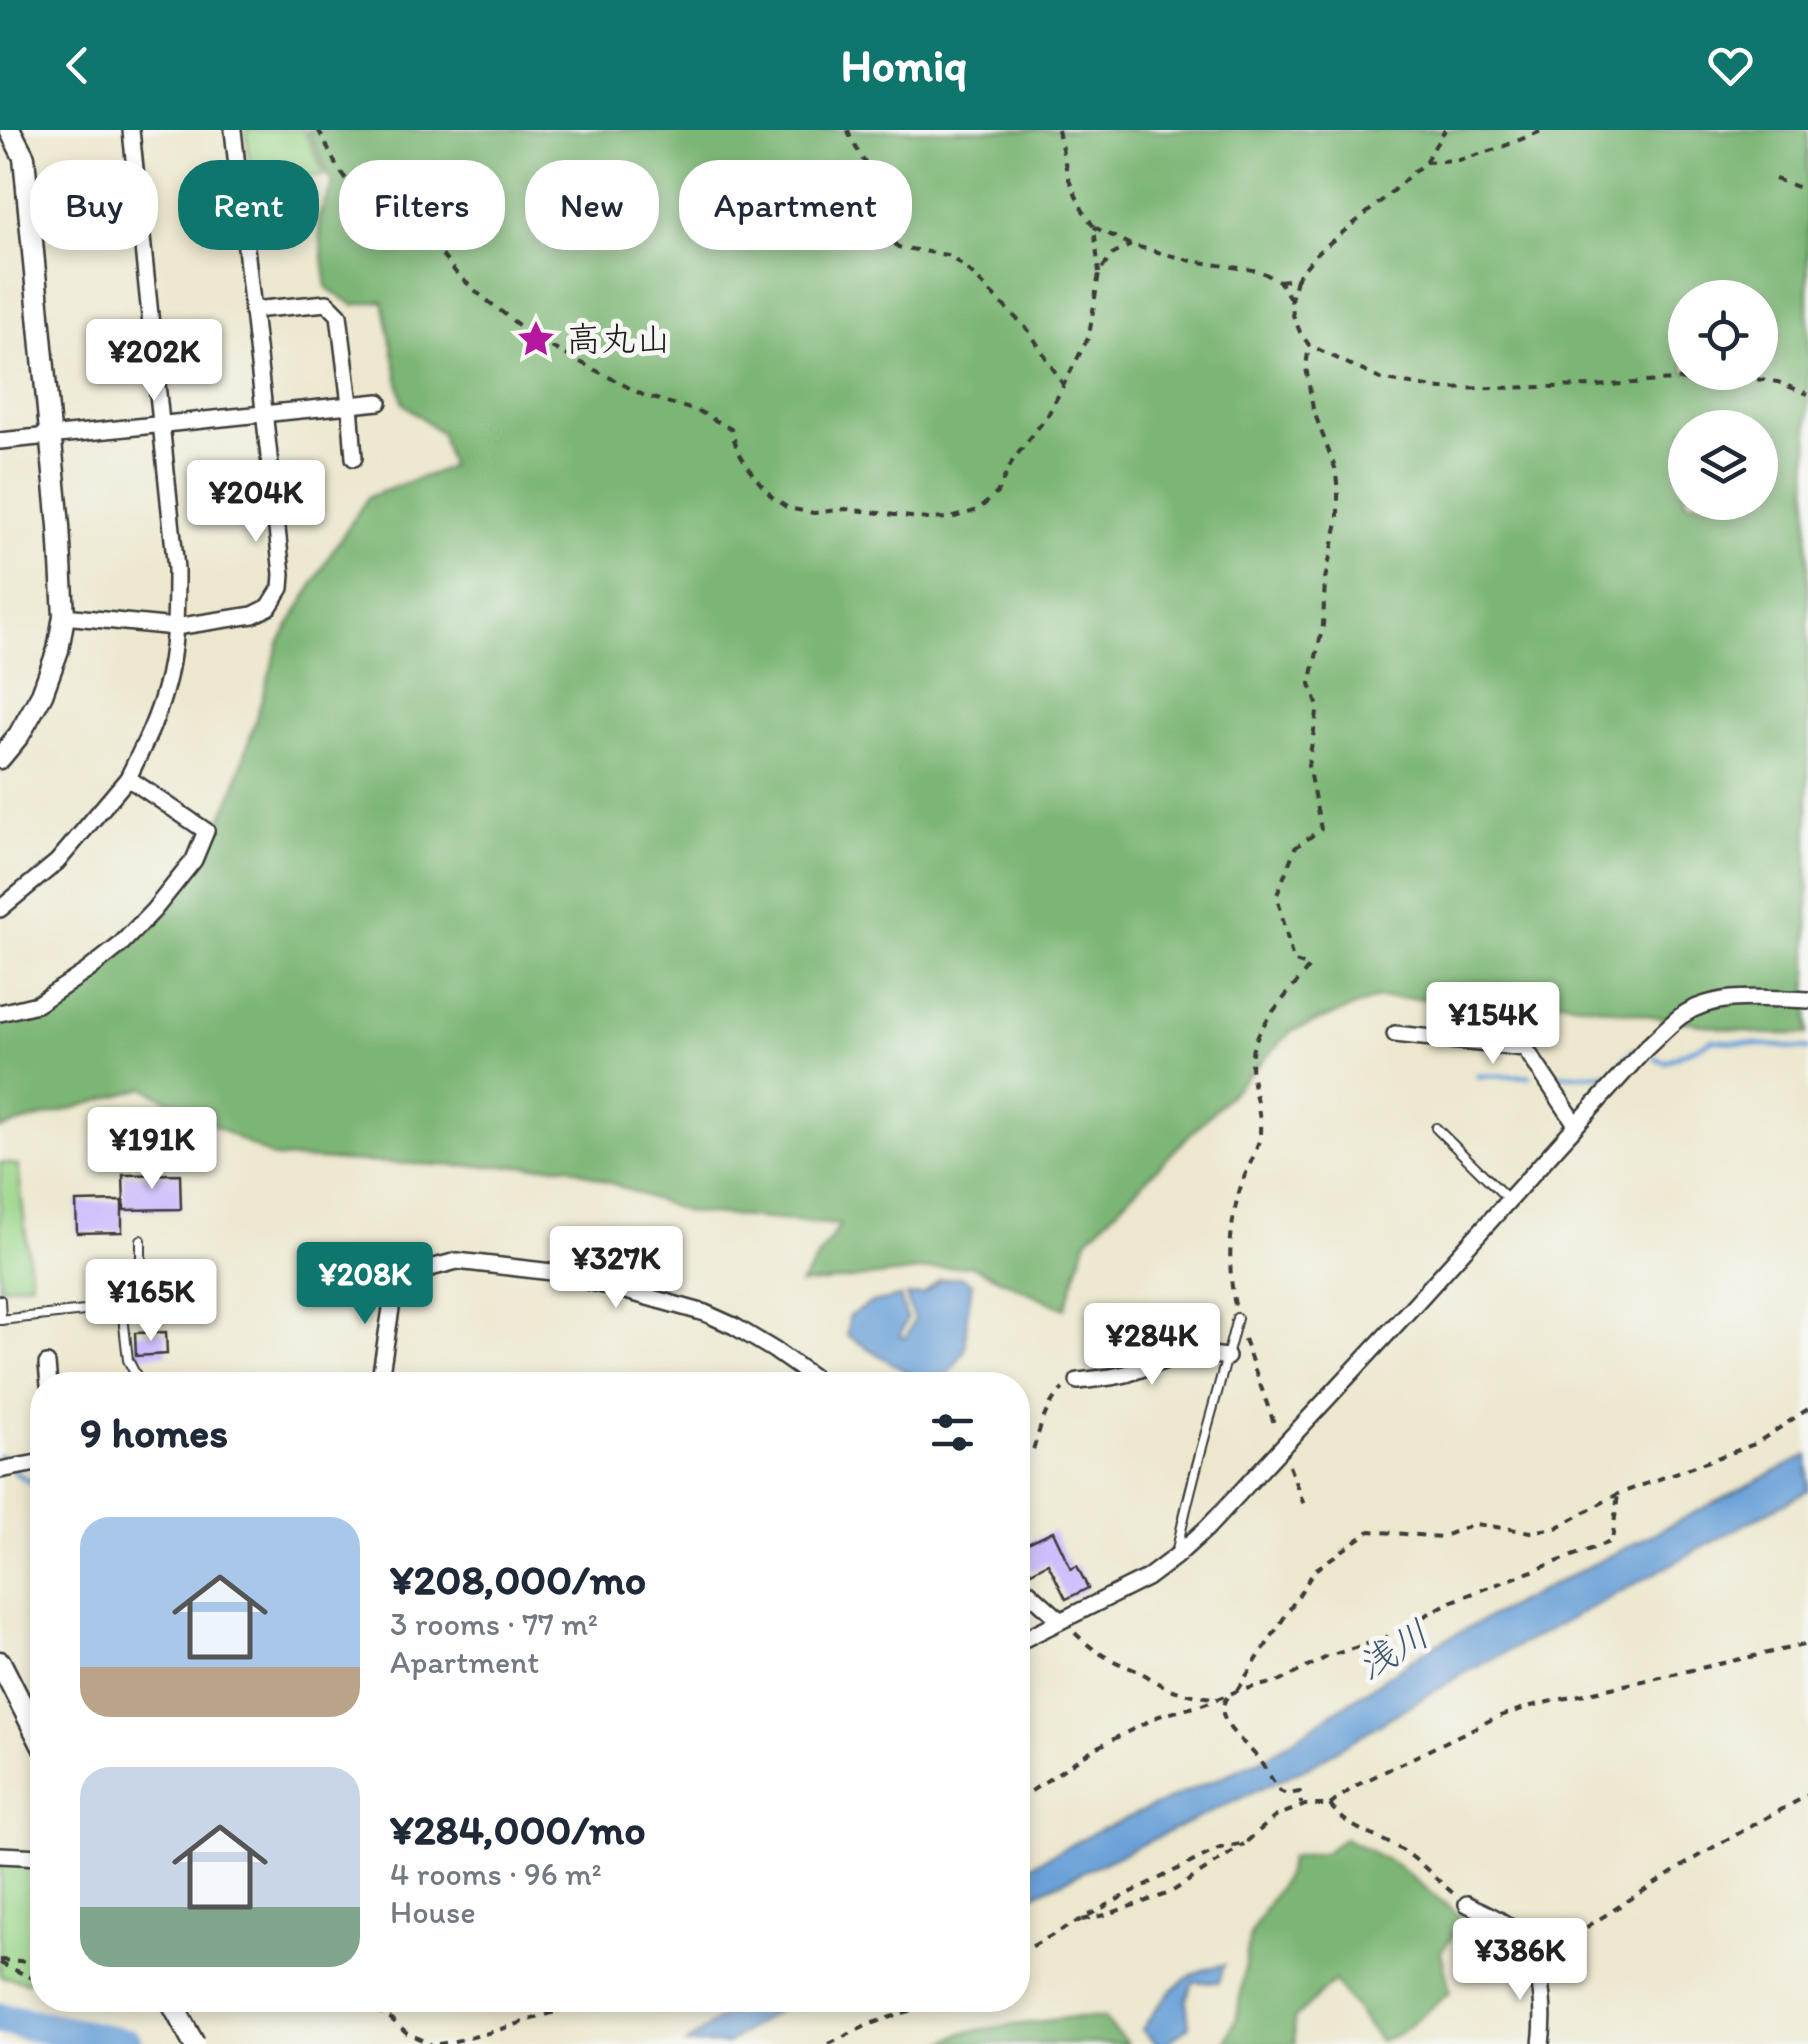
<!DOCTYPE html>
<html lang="en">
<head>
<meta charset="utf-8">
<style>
  :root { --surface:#fff; --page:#f6f6f7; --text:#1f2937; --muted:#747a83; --accent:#0f766e }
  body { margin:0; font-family:Itim,"Klee One",sans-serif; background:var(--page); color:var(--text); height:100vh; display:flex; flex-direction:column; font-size:38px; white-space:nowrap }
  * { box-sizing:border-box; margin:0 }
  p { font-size:32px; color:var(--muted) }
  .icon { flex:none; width:55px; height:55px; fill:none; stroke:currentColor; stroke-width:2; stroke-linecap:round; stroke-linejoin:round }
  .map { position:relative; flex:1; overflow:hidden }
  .side { position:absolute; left:30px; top:1242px; width:1000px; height:640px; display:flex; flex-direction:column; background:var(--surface); border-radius:40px; box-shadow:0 5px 15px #0003 }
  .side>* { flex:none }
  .guide { position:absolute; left:30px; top:30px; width:1000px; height:90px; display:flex; gap:20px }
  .fabs { position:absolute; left:1668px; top:150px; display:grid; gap:20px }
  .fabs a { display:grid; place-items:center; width:110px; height:110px; border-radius:50%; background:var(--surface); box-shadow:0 5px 15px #0003; font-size:50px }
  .price { position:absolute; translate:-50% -85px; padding:0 22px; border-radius:10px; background:#fff; color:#222; font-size:32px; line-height:65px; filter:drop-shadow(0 2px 5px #0008) }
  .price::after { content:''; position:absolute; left:50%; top:60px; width:30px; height:22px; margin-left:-15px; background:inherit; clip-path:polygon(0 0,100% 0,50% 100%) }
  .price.active { background:var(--accent); color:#fff }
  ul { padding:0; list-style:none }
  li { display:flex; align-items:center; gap:30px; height:250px; padding:0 50px }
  li span { display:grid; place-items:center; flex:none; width:280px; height:200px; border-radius:30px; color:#555 }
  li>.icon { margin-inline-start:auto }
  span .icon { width:120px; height:120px; fill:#fffc; stroke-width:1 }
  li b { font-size:42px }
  h2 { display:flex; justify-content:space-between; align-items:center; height:120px; padding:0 50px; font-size:42px }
  .pill { padding:0 35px; border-radius:40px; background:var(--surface); box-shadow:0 5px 15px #0003; font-size:35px; line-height:90px }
  .pill.active { background:var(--accent); color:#fff }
  header { display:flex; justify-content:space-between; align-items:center; height:130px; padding:0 50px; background:var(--accent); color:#fff; font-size:45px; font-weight:800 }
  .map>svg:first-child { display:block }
</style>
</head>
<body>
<header><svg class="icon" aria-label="back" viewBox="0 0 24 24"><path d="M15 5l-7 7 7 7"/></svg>Homiq<svg class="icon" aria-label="heart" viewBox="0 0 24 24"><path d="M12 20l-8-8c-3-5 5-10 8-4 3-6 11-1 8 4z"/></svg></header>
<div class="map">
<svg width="1808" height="1914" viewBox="0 0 1808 1914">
  <rect width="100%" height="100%" fill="#f6f6f2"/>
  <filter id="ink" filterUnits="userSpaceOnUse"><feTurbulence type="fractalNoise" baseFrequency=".01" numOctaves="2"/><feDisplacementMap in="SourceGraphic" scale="20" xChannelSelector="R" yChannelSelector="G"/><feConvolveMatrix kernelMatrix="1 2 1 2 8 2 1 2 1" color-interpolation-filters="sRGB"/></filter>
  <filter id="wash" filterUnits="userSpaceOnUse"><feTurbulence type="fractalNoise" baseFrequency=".0048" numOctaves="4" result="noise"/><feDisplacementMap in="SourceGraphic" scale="40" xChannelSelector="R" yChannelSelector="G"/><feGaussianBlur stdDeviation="2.25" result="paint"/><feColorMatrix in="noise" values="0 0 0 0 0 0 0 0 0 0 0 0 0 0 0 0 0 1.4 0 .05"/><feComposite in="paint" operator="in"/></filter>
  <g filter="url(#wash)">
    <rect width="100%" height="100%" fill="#ece7cd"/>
    <g fill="#9ad589" stroke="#5b7852" stroke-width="2.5">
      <path d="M246 0H303L325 45 251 53Z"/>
      <path d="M0 1033 18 1035 31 1152 0 1157Z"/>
      <path d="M0 1731 42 1733V1841L34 1840 28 1852 0 1846Z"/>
    </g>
    <g fill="#7bb675" stroke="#4c6948" stroke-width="2.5" fill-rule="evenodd">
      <path d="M307 0H1808V904H1759L1555 870 1377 868 1292 901 1087 1109 1065 1179 970 1135 800 1155 840 1095 686 1082 567 1036H458L274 1028 145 958 0 999V893L46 879 87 853 123 823 164 783 197 741 234 660 279 513 335 417 368 367 450 337 441 303 403 273 383 171 354 175 327 158 318 88 333 54ZM1685 168H1760V242H1685ZM1685 298H1760V372H1685Z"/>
      <path d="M1344 1708 1395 1734 1465 1790 1441 1821 1450 1862 1400 1904 1379 1911 1334 1851 1294 1889 1295 1914H1225L1237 1886 1250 1804 1287 1743 1289 1728 1326 1722Z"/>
      <path d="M1066 1888H1103L1128 1914H942L964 1902Z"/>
    </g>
    <g fill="#6ba1d8" stroke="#445e7a" stroke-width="2.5">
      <path d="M961 1147 972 1153 967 1184 965 1220 949 1244 914 1247 847 1205 849 1186 871 1173 900 1167 907 1189 900 1206 906 1208 914 1190 906 1166 924 1164 939 1150Z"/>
      <path d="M1808 1325V1360L1565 1492 1461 1545 1310 1636 1018 1772V1742L1099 1700 1267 1627 1434 1515Z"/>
      <path d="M1224 1835 1219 1852H1193L1186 1869 1189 1896 1166 1914H1157L1142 1900C1163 1867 1183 1840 1224 1835Z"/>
      <path d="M745 1870H801L780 1879 727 1914H686Z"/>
    </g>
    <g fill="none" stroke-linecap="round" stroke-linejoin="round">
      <g stroke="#6ba1d8" stroke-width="5">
        <path d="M1655 928 1665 932 1712 910 1808 919"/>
        <path d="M1549 945 1604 944 1609 947 1634 920"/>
        <path d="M1478 946H1529"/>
        <path d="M0 1326 10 1330 14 1342 42 1359"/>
      </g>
      <path stroke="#6ba1d8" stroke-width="32" d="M0 1889 127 1914"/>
    </g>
    <g id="blocks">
      <g fill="#c7b4fe">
        <path d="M180 1044 181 1079 124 1080 123 1045Z"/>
        <path d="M122 1071V1102L77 1103 76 1072Z"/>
        <path d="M166 1202 167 1224 136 1226 135 1203Z"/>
        <path d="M1053 1401 1071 1439 1077 1436 1088 1458 1066 1469 1048 1433 1031 1442 1019 1417Z"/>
      </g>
    </g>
  </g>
  <g filter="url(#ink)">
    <use href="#blocks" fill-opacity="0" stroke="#3b3a37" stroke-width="2.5"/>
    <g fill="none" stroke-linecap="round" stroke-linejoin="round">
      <g stroke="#3b3a37" stroke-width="12">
        <g id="service">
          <path d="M1436 998 1508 1069"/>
          <path d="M318 1147 377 1142 396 1147"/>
          <path d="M0 1170 1 1190"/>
          <path d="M122 1177 128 1230 141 1255"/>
          <path d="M0 1190 141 1175V1110"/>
          <path d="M1177 1420C1192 1342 1218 1265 1237 1188"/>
        </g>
      </g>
      <g stroke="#3b3a37" stroke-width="20">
        <g id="minor">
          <path d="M252 180 327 173 339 185 350 274 354 328"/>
          <path d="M0 311 379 272"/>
          <path d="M64 486 175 497 253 485 269 477 281 458 282 444 233 0"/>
          <path d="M0 779 57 732 128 648"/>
          <path d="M0 883 37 874 87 841 119 816 153 781 194 730 206 701 128 648C142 619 157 590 165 559 176 521 176 479 176 439L131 0"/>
          <path d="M1395 904 1525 918 1576 994"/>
          <path d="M47 1234 49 1255"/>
          <path d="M1078 1251C1093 1249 1110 1248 1126 1244 1167 1231 1182 1219 1227 1227"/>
          <path d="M379 1255 396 1147 457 1131 552 1142 619 1159 705 1183 734 1196 774 1220 824 1255"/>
          <path d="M0 1340 42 1332"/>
          <path d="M1018 1452 1060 1490"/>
          <path d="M1018 1512 1147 1448 1175 1427 1207 1398 1415 1174 1645 919C1657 908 1668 896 1681 886 1717 861 1767 869 1808 870"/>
          <path d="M0 1725 42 1727"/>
          <path d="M1467 1774C1480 1781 1497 1787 1509 1797 1542 1823 1546 1875 1541 1914"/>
        </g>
      </g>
      <g stroke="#3b3a37" stroke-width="25">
        <g id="tertiary">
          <path d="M0 628 19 605 42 564 58 520 64 486 59 396 24 27 10 0"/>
          <path d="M0 1532 42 1615"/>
        </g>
      </g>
      <g stroke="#3b3a37" stroke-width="4" stroke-dasharray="8 8" stroke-linecap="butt">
        <path d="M318 0C326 12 331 26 338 38 353 62 362 53 367 88L384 100 408 97 433 114 457 144 479 164 536 209 643 265 700 282 731 299 737 319 753 345 773 368 788 378 814 383 846 379 928 389 951 388 978 380 997 363 1013 330 1048 285 1089 206 1099 143 1112 125 1131 115"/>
        <path d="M848 0 851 9 872 45 869 76 884 102 898 117 947 125 965 137 1029 201 1064 256"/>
        <path d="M1058 0 1068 47 1082 79 1094 97 1099 143"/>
        <path d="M1425 32 1459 30 1497 19 1544 0"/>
        <path d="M1775 49 1808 61"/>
        <path d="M1094 97 1131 115 1192 131 1260 141 1279 151 1291 170"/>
        <path d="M1296 149 1291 170 1293 185 1300 202 1309 215 1380 249 1441 259 1597 256 1671 250 1747 248 1778 252 1808 264"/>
        <path d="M1279 151 1296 149 1316 124 1379 73 1425 32 1445 0"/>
        <path d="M1235 1175C1227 1137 1229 1091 1242 1053 1247 1038 1259 1019 1260 1003 1262 971 1243 942 1255 912 1266 884 1292 861 1309 837L1293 831 1277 765 1295 718 1321 699 1308 636 1318 577 1310 554 1323 495 1325 449 1338 392V360L1335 338 1313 279 1306 237 1309 215"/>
        <path d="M1244 1209 1276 1299"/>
        <path d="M1018 1322 1033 1320C1040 1299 1046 1273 1063 1259"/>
        <path d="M1289 1336 1304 1375"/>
        <path d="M1075 1503C1095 1523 1110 1530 1135 1540 1145 1544 1154 1551 1163 1556 1180 1564 1200 1566 1218 1569"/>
        <path d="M1237 1560 1315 1440 1370 1401 1441 1407 1475 1394 1531 1402 1556 1398 1618 1364 1755 1314 1808 1279"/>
        <path d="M1227 1567C1211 1591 1244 1610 1257 1627 1265 1638 1272 1650 1280 1661L1286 1664 1300 1662 1301 1674"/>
        <path d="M1018 1670 1092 1620 1159 1586 1202 1575 1237 1561 1280 1551 1329 1526 1383 1509 1450 1472 1612 1411 1618 1364"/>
        <path d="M1330 1675 1355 1656 1497 1587 1531 1576 1808 1514"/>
        <path d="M1330 1675C1351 1702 1377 1704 1405 1722 1422 1733 1438 1751 1454 1764"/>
        <path d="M1082 1790 1105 1785 1170 1763 1244 1714"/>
        <path d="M1546 1823 1703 1723 1808 1665"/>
        <path d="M1018 1824 1124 1766 1220 1718 1245 1713 1276 1686 1305 1675H1330"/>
        <path d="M0 1830 42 1832"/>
        <path d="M0 1833 30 1847 42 1850"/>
        <path d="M128 1870 153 1872"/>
        <path d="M329 1870 364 1874 390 1888 407 1903 431 1914"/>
        <path d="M438 1914C494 1906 546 1881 602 1870"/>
        <path d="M829 1914 870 1894 942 1870"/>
      </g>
      <use href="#service" stroke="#fff" stroke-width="8"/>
      <use href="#minor" stroke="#fff" stroke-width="15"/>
      <use href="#tertiary" stroke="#fff" stroke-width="20"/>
      <g stroke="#3b3a37" stroke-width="25" stroke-linecap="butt">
        <path id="tertiary-bridge" d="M170 1870 194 1914"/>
      </g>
      <use href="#tertiary-bridge" stroke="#fff" stroke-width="20"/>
    </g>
  </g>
  <defs>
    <g id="sight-bare" transform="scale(3)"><path d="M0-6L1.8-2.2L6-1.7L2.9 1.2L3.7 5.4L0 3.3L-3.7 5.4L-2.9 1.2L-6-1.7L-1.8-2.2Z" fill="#b5179e" stroke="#f6f6f2" stroke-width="2.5" paint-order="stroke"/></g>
  </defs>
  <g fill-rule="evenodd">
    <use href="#sight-bare" x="536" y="209"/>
  </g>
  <g text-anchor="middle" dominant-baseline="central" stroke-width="10" stroke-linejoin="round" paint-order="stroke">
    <g font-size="35" fill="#1c1c1c" stroke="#f6f6f2" text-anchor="start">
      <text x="566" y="209">高丸山</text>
    </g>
    <g font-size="38" font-style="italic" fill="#405871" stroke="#f6f6f2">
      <text transform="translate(1393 1520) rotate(-32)">浅川</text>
    </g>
  </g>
</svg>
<div class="fabs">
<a><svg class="icon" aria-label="locate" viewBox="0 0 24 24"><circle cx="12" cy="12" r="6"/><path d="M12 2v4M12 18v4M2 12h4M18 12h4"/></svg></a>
<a><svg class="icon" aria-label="layers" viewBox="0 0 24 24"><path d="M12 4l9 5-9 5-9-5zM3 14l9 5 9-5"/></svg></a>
</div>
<b class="price" style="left:154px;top:274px">¥202K</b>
<b class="price" style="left:256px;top:415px">¥204K</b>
<b class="price" style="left:1493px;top:937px">¥154K</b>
<b class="price" style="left:152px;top:1062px">¥191K</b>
<b class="price" style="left:616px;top:1181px">¥327K</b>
<b class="price active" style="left:365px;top:1197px">¥208K</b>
<b class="price" style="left:151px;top:1214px">¥165K</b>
<b class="price" style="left:1152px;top:1258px">¥284K</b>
<b class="price" style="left:1520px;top:1873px">¥386K</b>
<div class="guide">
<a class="pill">Buy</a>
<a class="pill active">Rent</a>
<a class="pill">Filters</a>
<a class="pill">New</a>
<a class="pill">Apartment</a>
</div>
<section class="side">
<h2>9 homes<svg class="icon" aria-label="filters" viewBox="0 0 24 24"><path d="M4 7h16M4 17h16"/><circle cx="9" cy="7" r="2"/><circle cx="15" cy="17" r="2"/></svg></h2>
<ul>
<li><span style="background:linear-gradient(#a9c7e8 75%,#b9a48a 0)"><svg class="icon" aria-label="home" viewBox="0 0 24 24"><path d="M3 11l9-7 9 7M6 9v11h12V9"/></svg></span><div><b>¥208,000/mo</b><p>3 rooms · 77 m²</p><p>Apartment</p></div></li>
<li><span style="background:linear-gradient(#c9d6e8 70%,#7fa58c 0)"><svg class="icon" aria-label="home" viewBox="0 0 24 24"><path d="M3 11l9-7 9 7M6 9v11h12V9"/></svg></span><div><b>¥284,000/mo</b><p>4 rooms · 96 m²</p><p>House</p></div></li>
</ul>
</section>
</div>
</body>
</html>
